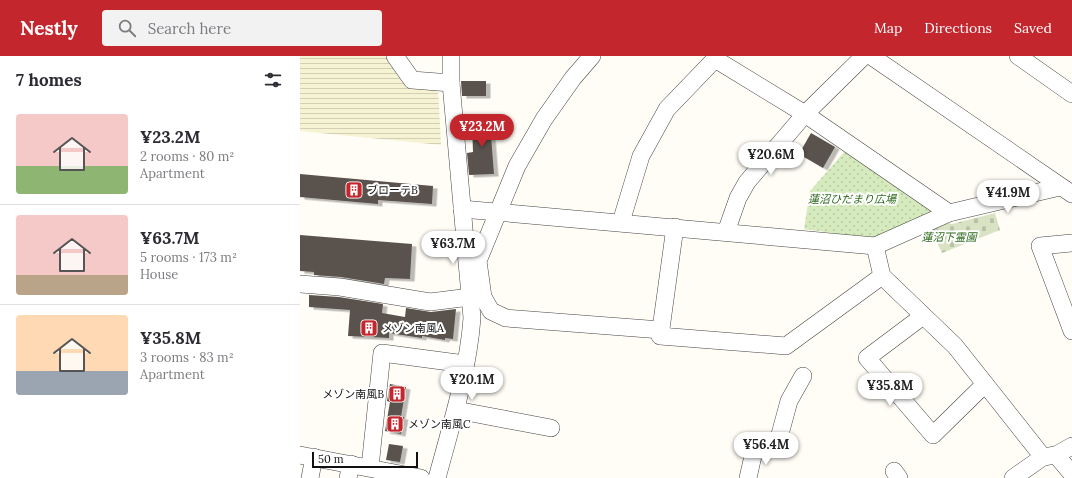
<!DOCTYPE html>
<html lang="en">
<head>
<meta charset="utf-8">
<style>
  :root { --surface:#fff; --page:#f2f2f3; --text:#2b2b33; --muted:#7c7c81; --line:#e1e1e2; --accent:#c4262e }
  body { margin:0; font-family:Lora,"Noto Sans JP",serif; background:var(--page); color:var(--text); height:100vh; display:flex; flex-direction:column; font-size:15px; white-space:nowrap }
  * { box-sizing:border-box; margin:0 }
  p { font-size:13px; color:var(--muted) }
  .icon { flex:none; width:22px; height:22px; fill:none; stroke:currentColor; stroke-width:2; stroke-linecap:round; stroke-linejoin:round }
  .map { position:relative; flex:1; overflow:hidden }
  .details { display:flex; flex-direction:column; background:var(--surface); width:300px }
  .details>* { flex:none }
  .scale { position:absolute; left:12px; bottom:10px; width:106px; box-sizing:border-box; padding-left:4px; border:2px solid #111; border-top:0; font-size:11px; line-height:14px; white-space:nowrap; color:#111; -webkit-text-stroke:3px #fff; paint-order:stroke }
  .price { position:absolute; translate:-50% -34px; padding:0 9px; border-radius:14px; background:#fff; color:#222; font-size:13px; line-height:26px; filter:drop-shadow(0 1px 2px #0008) }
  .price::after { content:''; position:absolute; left:50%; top:24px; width:12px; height:9px; margin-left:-6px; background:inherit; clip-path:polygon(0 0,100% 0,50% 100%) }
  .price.current { background:var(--accent); color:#fff }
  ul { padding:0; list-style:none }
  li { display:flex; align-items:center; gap:12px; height:100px; padding:0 16px }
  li+li { border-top:1px solid var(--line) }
  li span { display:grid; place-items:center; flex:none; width:112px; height:80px; border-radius:4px; color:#555 }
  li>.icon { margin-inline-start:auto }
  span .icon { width:48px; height:48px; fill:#fffc; stroke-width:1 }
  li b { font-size:17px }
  h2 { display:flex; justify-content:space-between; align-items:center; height:48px; padding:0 16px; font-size:17px }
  header { display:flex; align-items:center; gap:24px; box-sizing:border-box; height:56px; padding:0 20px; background:var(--accent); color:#fff }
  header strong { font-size:19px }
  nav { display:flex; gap:22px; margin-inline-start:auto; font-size:14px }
  .search { width:280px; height:36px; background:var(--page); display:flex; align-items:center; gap:10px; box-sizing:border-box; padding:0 14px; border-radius:4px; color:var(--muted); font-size:15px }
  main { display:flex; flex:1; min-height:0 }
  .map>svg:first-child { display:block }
</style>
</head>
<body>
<header>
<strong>Nestly</strong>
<div class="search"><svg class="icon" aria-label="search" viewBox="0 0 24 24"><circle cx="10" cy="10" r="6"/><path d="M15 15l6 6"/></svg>Search here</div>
<nav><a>Map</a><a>Directions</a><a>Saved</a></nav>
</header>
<main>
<section class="details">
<h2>7 homes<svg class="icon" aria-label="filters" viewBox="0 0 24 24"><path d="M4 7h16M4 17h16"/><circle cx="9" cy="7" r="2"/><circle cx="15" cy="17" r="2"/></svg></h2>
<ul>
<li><span style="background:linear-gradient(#f6c9c9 65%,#8fb573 0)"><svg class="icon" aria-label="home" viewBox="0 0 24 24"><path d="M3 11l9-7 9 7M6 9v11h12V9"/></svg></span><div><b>¥23.2M</b><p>2 rooms · 80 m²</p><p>Apartment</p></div></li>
<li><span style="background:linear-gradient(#f6c9c9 75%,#b9a48a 0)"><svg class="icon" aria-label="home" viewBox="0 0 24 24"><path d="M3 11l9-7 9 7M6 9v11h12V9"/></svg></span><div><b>¥63.7M</b><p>5 rooms · 173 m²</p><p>House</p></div></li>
<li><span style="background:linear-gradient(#ffd9b3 70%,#9aa5b1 0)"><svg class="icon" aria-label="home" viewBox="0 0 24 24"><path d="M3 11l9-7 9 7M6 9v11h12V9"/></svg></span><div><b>¥35.8M</b><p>3 rooms · 83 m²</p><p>Apartment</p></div></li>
</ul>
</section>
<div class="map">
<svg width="772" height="422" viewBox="0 0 772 422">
  <defs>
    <pattern id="farmland-rules" width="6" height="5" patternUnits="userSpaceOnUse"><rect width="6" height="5" fill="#f6f3d4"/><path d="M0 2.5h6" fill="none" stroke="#d2cfb5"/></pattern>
    <pattern id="cemetery-stones" width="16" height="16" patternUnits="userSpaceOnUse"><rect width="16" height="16" fill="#d9e3c4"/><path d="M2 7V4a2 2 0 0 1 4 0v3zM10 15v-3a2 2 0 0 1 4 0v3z" fill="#b9c2a7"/></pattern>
    <pattern id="park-dots" width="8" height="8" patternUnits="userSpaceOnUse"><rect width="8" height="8" fill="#d5ebbd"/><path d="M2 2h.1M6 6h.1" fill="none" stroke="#b6c8a1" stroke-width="1.8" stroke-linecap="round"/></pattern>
    <filter id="shadow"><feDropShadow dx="4.5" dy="2.5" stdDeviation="0" flood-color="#0004"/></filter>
  </defs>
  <rect width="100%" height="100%" fill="#fffdf5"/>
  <path fill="url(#farmland-rules)" d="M0 0H90L138 31 141 89 0 75Z"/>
  <path fill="url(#cemetery-stones)" d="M695 157 700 174 642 197 631 174 648 167 652 168Z"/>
  <path fill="url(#park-dots)" d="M546 94 635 155 582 184 504 173 510 135Z"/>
  <g fill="#5a524d" filter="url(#shadow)">
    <path d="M161 25H186V40H162Z"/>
    <path d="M178 63H197V79H191L194 118 169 119 167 97 173 96 172 68H178Z"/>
    <path d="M511 77 535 91 523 112 499 98Z"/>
    <path d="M0 118 133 130 132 148 78 144V148L0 141Z"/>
    <path d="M0 179 112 188 110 223 85 222 84 228 41 221 14 219V216L0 215Z"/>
    <path d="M9 239 39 241 83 248 82 257 105 261 106 252 131 256 156 253 153 283 145 282V284L122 280V282L89 277V282L48 280 50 254 9 251Z"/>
    <path d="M90 328 106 331 101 361H104L101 378 85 375 90 346 87 345Z"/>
    <path d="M89 388 103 390 100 406 86 404Z"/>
  </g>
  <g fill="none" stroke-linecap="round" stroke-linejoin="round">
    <g stroke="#444" stroke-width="18">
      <g id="minor">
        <path d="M95 0 112 24 151 27"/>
        <path d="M292 0 273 22 244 63 217 110 178 205 183 241 191 255 206 262 361 274"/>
        <path d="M571 0 772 138"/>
        <path d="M718 0 772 38"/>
        <path d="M162 153 575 190 649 157 760 131"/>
        <path d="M321 166 341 100 367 53 415 3 505 58 649 157"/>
        <path d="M375 171 360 280 486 290 582 220"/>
        <path d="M426 176 438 142 447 126 505 58 564 0"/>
        <path d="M772 187 740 190 772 275"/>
        <path d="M575 190 582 220 655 290 743 401"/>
        <path d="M0 228 40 231 130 246 170 241"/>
        <path d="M623 260 567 302 633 379 685 328"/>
        <path d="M156 354 251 372"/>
        <path d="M0 399 121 422"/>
        <path d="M756 399 772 418"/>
        <path d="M70 411 82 297 165 308"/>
        <path d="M594 415 599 422"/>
        <path d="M10 422 14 401"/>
        <path d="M48 422 51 408"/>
        <path d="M137 422C151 370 168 316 172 262L151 27V0"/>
        <path d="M448 422 455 391 476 393 489 345 503 320"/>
        <path d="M713 422 743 401 756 399 772 390"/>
      </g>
    </g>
    <use href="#minor" stroke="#fff" stroke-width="17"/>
  </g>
  <defs>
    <g id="building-square" transform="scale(0.9)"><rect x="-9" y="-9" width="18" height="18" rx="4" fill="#c4262e" stroke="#fff"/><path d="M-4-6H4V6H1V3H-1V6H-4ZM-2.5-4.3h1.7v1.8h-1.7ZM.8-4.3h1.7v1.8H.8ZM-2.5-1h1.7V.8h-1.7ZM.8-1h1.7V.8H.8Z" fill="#fff"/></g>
  </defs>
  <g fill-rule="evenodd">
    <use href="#building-square" x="54" y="134"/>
    <use href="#building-square" x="69" y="272"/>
    <use href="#building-square" x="97" y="338"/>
    <use href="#building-square" x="95" y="368"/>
  </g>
  <g text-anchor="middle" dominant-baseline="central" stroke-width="4" stroke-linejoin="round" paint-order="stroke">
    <g font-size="11" fill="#111" stroke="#fff" text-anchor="start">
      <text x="67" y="134">ブローテB</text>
      <text x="82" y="272">メゾン南風A</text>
      <text x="84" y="338" text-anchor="end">メゾン南風B</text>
      <text x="108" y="368">メゾン南風C</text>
    </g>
    <g font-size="11" font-style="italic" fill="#2f6b1f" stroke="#fff">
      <text x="552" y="143">蓮沼ひだまり広場</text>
      <text x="649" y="181">蓮沼下霊園</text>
    </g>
  </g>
</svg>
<div class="scale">50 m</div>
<b class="price current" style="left:182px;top:92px">¥23.2M</b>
<b class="price" style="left:471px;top:120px">¥20.6M</b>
<b class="price" style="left:708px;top:158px">¥41.9M</b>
<b class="price" style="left:153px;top:209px">¥63.7M</b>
<b class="price" style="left:172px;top:345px">¥20.1M</b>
<b class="price" style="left:590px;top:351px">¥35.8M</b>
<b class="price" style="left:466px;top:410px">¥56.4M</b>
</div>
</main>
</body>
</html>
